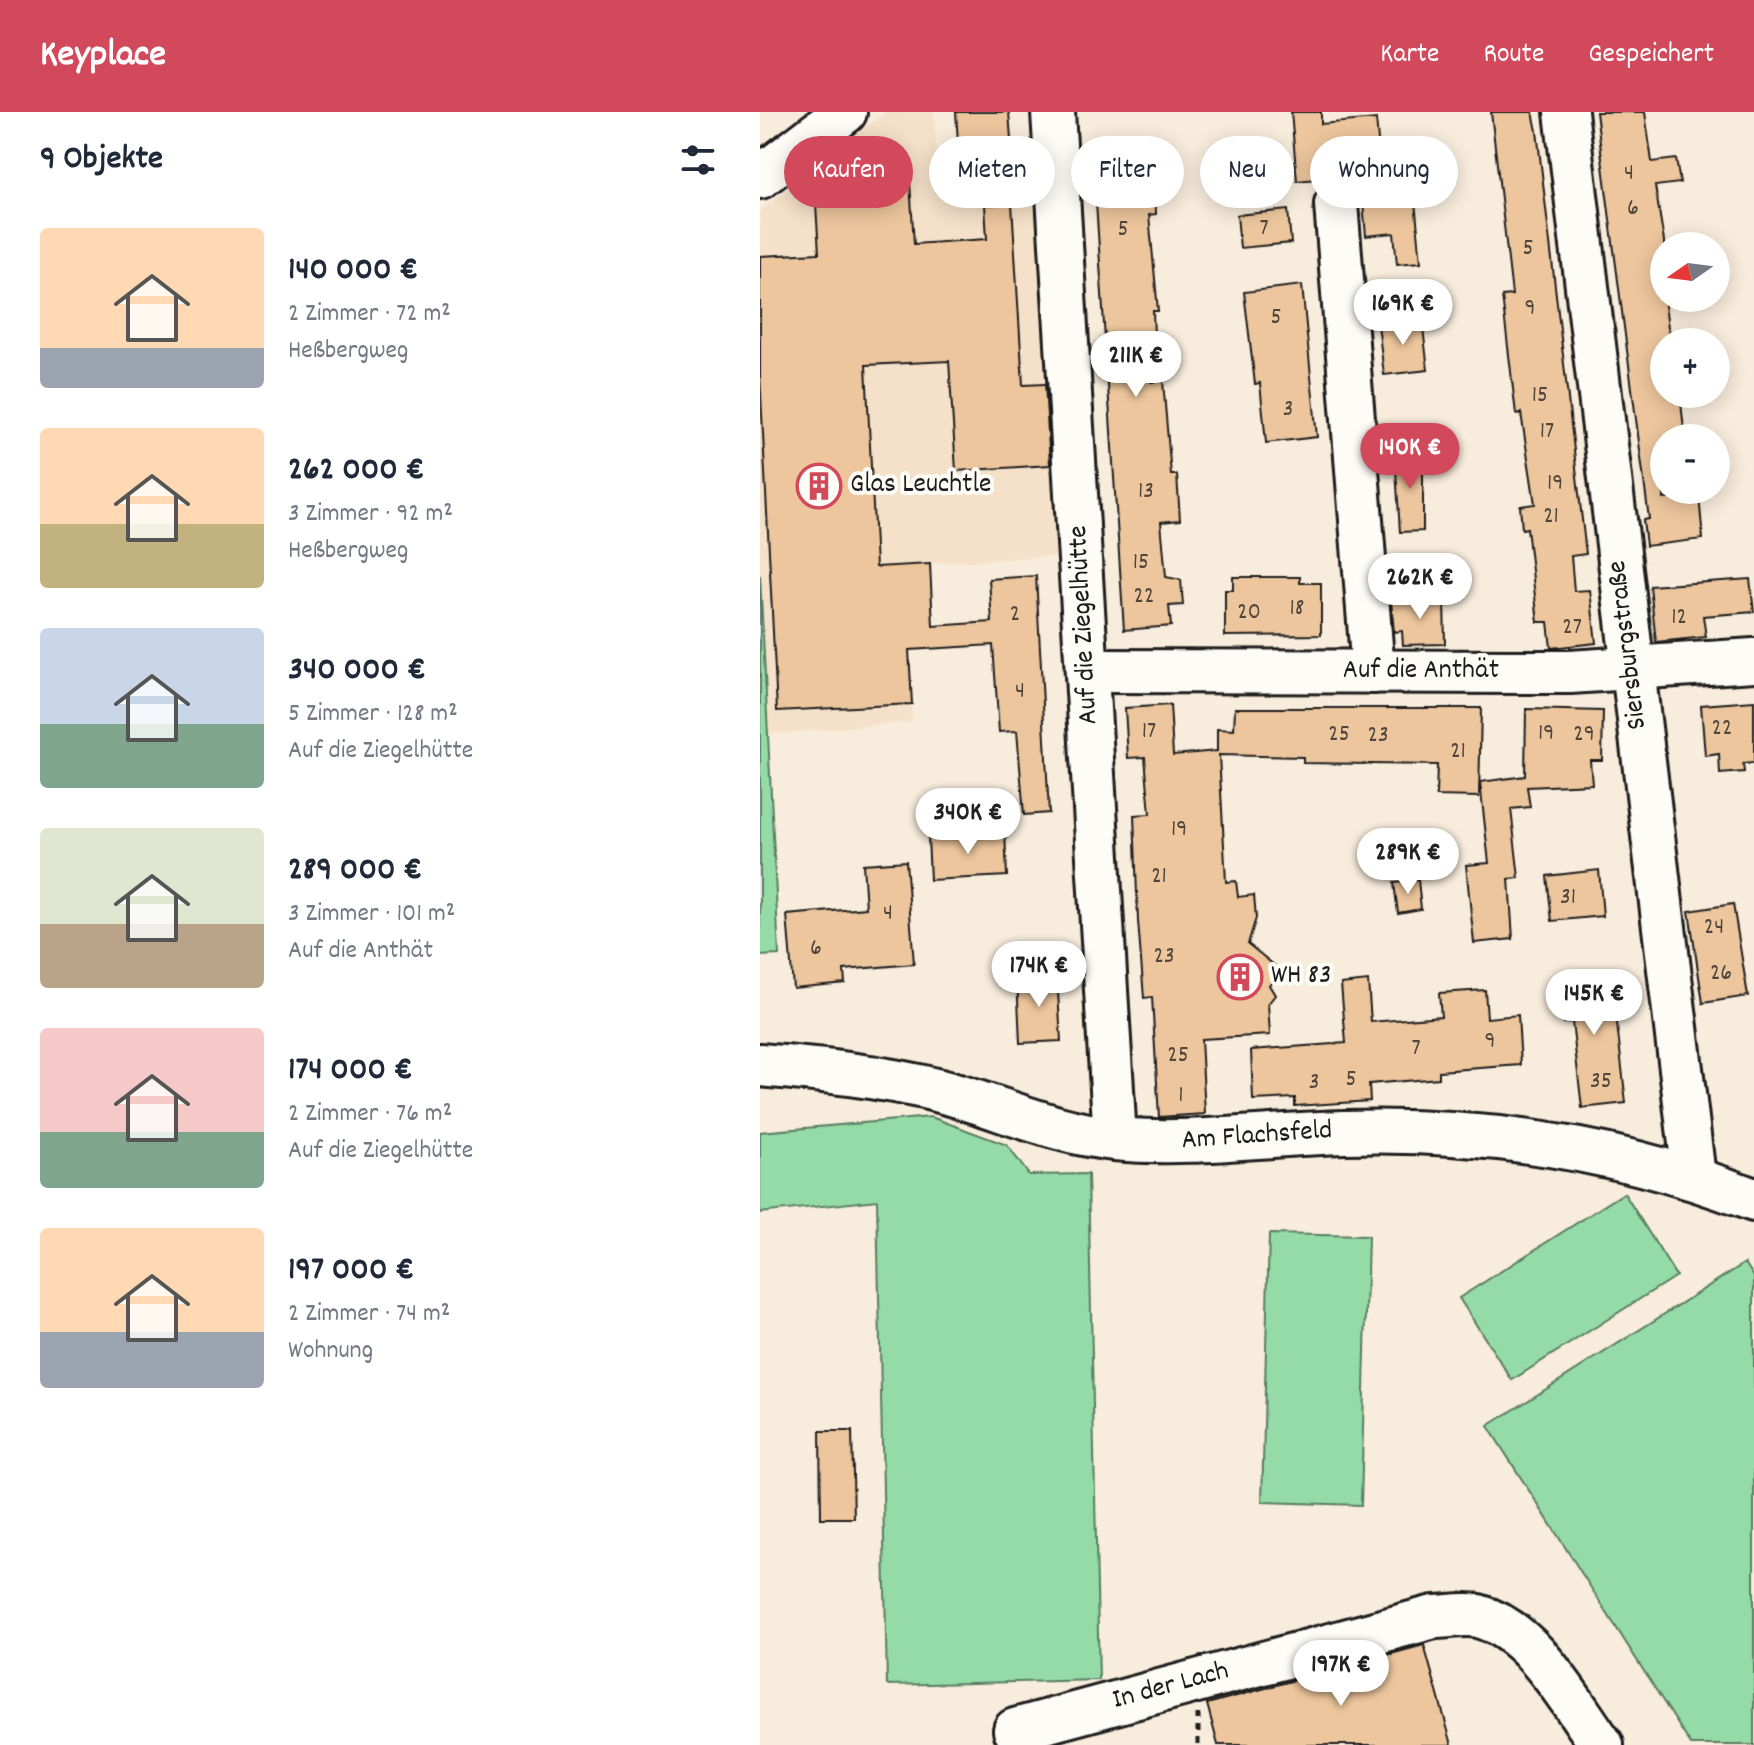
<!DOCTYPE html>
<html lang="de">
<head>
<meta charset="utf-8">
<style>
  :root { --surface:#fff; --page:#f6f6f7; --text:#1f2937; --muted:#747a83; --accent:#d1495b }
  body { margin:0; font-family:Dekko,sans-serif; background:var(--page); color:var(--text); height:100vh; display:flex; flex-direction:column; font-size:30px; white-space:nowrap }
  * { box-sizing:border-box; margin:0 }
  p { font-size:26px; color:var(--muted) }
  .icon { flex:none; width:44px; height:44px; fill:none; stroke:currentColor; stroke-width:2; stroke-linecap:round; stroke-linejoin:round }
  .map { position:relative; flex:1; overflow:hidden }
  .sheet { display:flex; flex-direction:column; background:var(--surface); width:760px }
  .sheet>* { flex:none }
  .hud { position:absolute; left:24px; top:24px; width:760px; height:72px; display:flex; gap:16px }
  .needle { width:52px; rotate:256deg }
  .buttons { position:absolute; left:890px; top:120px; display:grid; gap:16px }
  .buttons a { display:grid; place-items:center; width:80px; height:80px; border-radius:50%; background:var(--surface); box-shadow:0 4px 20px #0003; font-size:40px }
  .price { position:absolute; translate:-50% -68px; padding:0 18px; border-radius:28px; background:#fff; color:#222; font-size:26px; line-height:52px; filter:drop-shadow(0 2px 4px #0008) }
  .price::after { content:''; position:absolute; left:50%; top:48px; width:24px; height:18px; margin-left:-12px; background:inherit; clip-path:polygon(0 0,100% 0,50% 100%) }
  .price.active { background:var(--accent); color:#fff }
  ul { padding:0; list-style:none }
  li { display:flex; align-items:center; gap:24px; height:200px; padding:0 40px }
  li span { display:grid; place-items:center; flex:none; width:224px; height:160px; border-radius:8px; color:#555 }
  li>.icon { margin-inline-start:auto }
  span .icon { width:96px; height:96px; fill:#fffc; stroke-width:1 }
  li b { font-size:34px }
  h2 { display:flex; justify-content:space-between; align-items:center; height:96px; padding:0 40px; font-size:34px }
  .tag { padding:0 28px; border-radius:36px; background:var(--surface); box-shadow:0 4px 20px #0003; font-size:28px; line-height:72px }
  .tag.active { background:var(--accent); color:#fff }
  header { display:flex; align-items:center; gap:48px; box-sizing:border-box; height:112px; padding:0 40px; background:var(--accent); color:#fff }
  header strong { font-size:38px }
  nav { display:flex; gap:44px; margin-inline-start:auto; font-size:28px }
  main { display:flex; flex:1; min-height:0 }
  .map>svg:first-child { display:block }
</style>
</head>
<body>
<header>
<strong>Keyplace</strong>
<nav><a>Karte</a><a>Route</a><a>Gespeichert</a></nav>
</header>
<main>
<section class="sheet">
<h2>9 Objekte<svg class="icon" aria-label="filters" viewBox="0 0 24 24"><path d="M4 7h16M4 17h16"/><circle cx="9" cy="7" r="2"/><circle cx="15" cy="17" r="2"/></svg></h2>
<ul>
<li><span style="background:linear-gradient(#ffd9b3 75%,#9aa5b1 0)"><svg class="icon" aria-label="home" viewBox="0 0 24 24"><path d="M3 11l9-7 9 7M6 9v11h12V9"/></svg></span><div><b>140 000 €</b><p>2 Zimmer · 72 m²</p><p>Heßbergweg</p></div></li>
<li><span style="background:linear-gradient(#ffd9b3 60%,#c2b280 0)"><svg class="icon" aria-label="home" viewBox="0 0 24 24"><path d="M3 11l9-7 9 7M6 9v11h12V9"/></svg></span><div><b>262 000 €</b><p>3 Zimmer · 92 m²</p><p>Heßbergweg</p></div></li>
<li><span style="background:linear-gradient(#c9d6e8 60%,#7fa58c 0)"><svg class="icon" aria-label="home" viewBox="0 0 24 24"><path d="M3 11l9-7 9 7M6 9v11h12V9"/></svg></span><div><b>340 000 €</b><p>5 Zimmer · 128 m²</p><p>Auf die Ziegelhütte</p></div></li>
<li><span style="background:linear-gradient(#dfe7d0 60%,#b9a48a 0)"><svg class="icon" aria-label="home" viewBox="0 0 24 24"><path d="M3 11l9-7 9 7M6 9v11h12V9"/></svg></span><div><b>289 000 €</b><p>3 Zimmer · 101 m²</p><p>Auf die Anthät</p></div></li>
<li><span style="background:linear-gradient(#f6c9c9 65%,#7fa58c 0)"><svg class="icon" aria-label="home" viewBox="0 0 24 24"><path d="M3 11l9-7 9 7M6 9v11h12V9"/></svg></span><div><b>174 000 €</b><p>2 Zimmer · 76 m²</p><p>Auf die Ziegelhütte</p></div></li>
<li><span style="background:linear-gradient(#ffd9b3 65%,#9aa5b1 0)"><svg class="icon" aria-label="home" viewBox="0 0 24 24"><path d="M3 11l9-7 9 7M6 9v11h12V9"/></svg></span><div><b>197 000 €</b><p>2 Zimmer · 74 m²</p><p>Wohnung</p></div></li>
</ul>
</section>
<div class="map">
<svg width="994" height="1633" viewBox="0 0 994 1633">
  <rect width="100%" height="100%" fill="#f8ecdc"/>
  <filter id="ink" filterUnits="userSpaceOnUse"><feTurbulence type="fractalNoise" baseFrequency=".0125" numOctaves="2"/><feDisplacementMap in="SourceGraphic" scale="16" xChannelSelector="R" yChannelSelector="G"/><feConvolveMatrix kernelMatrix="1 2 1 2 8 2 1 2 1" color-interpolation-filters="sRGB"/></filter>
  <g filter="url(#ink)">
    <path fill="#f5e1c9" d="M125 0H174L179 81 278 75 298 444 145 453 152 610 8 622 0 463V99Z"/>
    <g fill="#95dba7" stroke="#587c62" stroke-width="2">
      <path d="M0 463 19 843 0 844Z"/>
      <path d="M171 1005 247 1033 269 1063 328 1062 339 1568 127 1573 117 1088 0 1101V1020Z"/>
      <path d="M864 1081 916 1164 752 1268 699 1186Z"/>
      <path d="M509 1122 608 1124 601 1393 502 1390Z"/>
      <path d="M985 1151 994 1165V1633H931L728 1314Z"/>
    </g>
    <g fill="#edc69d" stroke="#1c1c1c" stroke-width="2">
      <path d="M196 0H249L252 41 199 45Z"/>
      <path d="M531 0H561V12L616 7 621 61 537 69Z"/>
      <path d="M731 0H773L777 19 826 442 811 444 814 479 830 478 836 531 791 536 788 510H778L767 416 762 417 760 394 775 392 761 301 756 302 742 184 752 183Z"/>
      <path d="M836 0H885L892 50 916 47 920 71 895 74 904 129V186L910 230H904V282H920L925 326H904V387L939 384 943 427 886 434 883 408 889 407Z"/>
      <path d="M149 55 154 132 227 127 225 93 252 92 263 273 285 272 290 353 196 359 189 249 106 253 116 455 170 452 173 514 232 510 229 467 276 464 289 701 264 703 257 619 239 620 233 533 149 538 152 592 17 599 0 262V144L59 141 54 61Z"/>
      <path d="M379 57 380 74H395L396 102 389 103 398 199H393L394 224H389L391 270 403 269 411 363H417L420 408 401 410 406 465 421 468 423 493 409 494 411 514 364 518 334 60Z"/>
      <path d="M662 63 664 88 655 89 661 150 637 152 634 121 606 124 601 68Z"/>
      <path d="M528 98 531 131 480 136 477 103Z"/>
      <path d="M542 173 557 325 506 331 500 271 495 272 484 180Z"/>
      <path d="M662 207 668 258 624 263 618 212Z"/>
      <path d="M663 340V419L640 420 635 342Z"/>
      <path d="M473 465H540V471H561V523L465 524V478H473Z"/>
      <path d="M990 467 994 500 943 504 946 525 896 530 890 474Z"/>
      <path d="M684 487 685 532 643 533 642 519 634 520 631 489Z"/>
      <path d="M994 589V651L983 652 984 660 960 662 959 642 945 644 941 593Z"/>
      <path d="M410 593 413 643 457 639V617L474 618 475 596H721L719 685 676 684 677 653 543 651V645L459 643 466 770 476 769 478 785 494 783 496 806 488 832 520 858 509 873 515 883 508 892 510 923 441 927 445 1002 399 1005 392 885 384 886 378 809 374 703 390 702 385 645 368 646 365 596Z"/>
      <path d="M766 597 843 599 842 648H830L832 672 767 675 770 695 751 697 759 766 749 767 753 827 714 831 706 753 729 751 720 670 765 664Z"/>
      <path d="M245 720 247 764 170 768 168 724Z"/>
      <path d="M146 749 154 852 84 858 85 871 33 876 27 803 106 796 103 752Z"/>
      <path d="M839 758 843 804 792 809 787 764Z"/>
      <path d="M658 768 661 797 638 801 634 771Z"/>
      <path d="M973 792 988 884 943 891 929 799Z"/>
      <path d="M851 859 866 991 822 996 812 910 803 911 798 864Z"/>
      <path d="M297 863 301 929 260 931 257 865Z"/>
      <path d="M608 869 611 910 681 904 679 881 725 878 727 906 758 903 761 953 679 959V966L609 972 610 989 535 994V986L493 988 491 938 586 931 581 872Z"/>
      <path d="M60 1319H92L94 1406H61Z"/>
      <path d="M664 1533 692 1633H458L447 1592Z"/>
    </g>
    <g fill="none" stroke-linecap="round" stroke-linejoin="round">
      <g stroke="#1c1c1c" stroke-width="48">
        <g id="minor">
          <path d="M293 0 355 1027"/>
          <path d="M806 0 934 1065"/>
          <path d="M0 65 85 0"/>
          <path d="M576 92 613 560"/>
          <path d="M328 559 810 560 994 548"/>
          <path d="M0 953C61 958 121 964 180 979 238 994 294 1021 355 1027 431 1034 508 1022 585 1020 726 1016 862 1037 994 1088"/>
          <path d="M255 1618 674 1505C687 1505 705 1501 718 1504 774 1519 810 1590 842 1633"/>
        </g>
      </g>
      <path stroke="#1c1c1c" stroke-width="5" stroke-dasharray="6 6" stroke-linecap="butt" d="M438 1602V1633"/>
      <use href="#minor" stroke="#fdfcf7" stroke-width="42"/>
    </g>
  </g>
  <defs>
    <g id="building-ring" transform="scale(2.3)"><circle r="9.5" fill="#fdfcf7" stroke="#d1495b" stroke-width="1.5"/><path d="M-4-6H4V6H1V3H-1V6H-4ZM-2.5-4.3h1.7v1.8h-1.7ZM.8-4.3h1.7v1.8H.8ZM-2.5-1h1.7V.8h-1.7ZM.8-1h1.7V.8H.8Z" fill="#d1495b"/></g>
  </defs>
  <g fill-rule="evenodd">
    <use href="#building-ring" x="59" y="374"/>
    <use href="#building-ring" x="480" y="865"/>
  </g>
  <g text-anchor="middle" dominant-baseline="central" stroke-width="8" stroke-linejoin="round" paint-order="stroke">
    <g font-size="24" fill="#50463c">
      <text x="869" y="62">4</text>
      <text x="873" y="97">6</text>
      <text x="504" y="117">7</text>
      <text x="363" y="118">5</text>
      <text x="768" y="137">5</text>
      <text x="770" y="197">9</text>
      <text x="516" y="206">5</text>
      <text x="780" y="284">15</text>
      <text x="528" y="298">3</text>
      <text x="787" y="320">17</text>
      <text x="795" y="372">19</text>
      <text x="386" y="380">13</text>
      <text x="791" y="405">21</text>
      <text x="381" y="451">15</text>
      <text x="384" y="485">22</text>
      <text x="537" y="497">18</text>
      <text x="489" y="501">20</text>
      <text x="255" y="503">2</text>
      <text x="919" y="506">12</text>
      <text x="812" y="516">27</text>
      <text x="260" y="580">4</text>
      <text x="962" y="617">22</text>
      <text x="389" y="620">17</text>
      <text x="786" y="622">19</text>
      <text x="579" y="623">25</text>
      <text x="824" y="623">29</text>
      <text x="618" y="624">23</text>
      <text x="698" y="640">21</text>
      <text x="419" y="718">19</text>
      <text x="399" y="765">21</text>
      <text x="808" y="786">31</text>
      <text x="128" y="802">4</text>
      <text x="954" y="816">24</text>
      <text x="56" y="837">6</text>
      <text x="404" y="845">23</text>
      <text x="961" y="862">26</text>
      <text x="730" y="930">9</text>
      <text x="656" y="937">7</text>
      <text x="418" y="944">25</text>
      <text x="591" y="968">5</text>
      <text x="841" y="970">35</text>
      <text x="554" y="971">3</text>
      <text x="421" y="984">1</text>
    </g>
    <g font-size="28" fill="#1c1c1c" stroke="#fdfcf7" text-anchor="start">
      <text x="90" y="374">Glas Leuchtle</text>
      <text x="511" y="865">WH 83</text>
    </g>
    <g font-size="28" fill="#1c1c1c" stroke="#fdfcf7">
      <text transform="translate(325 513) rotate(-93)">Auf die Ziegelhütte</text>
      <text transform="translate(869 533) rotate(-97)">Siersburgstraße</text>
      <text x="661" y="560">Auf die Anthät</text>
      <text transform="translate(497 1025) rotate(-4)">Am Flachsfeld</text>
      <text transform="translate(411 1575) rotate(-15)">In der Lach</text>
    </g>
  </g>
</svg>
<div class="buttons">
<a><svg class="needle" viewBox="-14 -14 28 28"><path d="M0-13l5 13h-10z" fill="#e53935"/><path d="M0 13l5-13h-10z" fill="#747a83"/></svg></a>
<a>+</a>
<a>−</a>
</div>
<b class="price" style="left:643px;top:235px">169K €</b>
<b class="price" style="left:376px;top:287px">211K €</b>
<b class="price active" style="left:650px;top:379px">140K €</b>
<b class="price" style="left:660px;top:509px">262K €</b>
<b class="price" style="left:208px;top:744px">340K €</b>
<b class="price" style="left:648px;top:784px">289K €</b>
<b class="price" style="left:279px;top:897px">174K €</b>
<b class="price" style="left:834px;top:925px">145K €</b>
<b class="price" style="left:581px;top:1596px">197K €</b>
<div class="hud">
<a class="tag active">Kaufen</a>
<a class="tag">Mieten</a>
<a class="tag">Filter</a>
<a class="tag">Neu</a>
<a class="tag">Wohnung</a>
</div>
</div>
</main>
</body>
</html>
